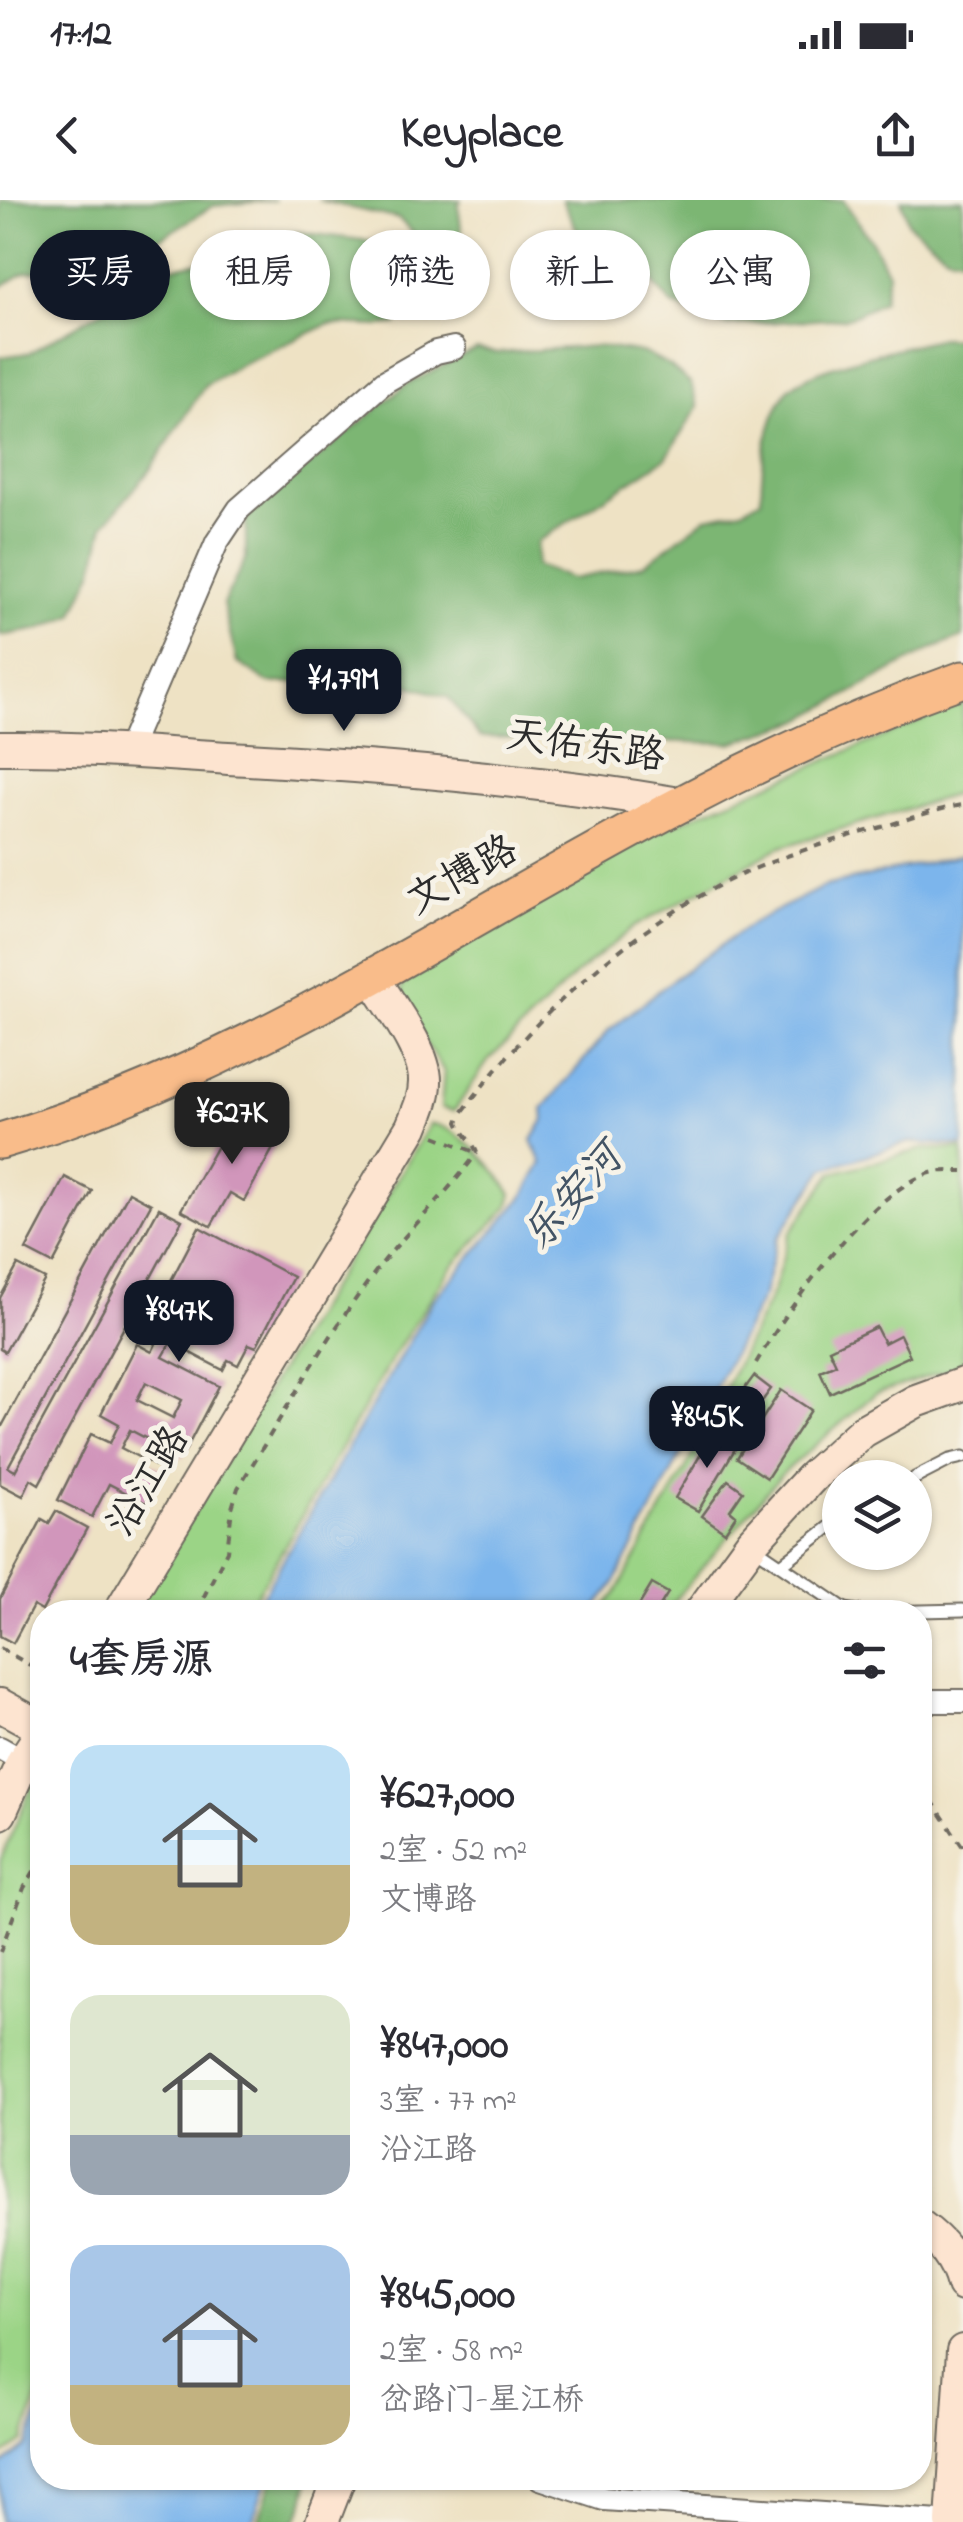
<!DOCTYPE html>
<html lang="zh">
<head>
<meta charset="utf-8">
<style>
  :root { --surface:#fff; --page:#f7f7f7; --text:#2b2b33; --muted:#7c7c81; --accent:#111827 }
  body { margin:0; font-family:"Indie Flower","LXGW WenKai TC",sans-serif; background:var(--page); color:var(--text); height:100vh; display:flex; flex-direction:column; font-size:38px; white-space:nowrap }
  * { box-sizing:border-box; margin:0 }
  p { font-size:32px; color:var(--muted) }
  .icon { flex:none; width:55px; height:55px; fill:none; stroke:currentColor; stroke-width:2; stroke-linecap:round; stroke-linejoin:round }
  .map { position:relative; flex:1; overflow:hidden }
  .details { position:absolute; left:30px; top:1400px; width:902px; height:890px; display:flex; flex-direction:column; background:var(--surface); border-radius:40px; box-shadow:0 2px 8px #0004 }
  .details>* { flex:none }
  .banner { position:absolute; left:30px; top:30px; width:905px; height:90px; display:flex; gap:20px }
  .tools { position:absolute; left:822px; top:1260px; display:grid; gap:20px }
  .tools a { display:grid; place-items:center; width:110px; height:110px; border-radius:50%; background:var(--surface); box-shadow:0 2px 8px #0004; font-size:50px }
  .price { position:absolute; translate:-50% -85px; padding:0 22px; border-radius:20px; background:var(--accent); color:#fff; font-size:32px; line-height:65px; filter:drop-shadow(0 2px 5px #0008) }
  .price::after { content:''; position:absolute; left:50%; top:60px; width:30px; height:22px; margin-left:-15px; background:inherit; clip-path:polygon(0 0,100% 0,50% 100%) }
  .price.current { background:#222; color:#fff }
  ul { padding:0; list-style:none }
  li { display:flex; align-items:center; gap:30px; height:250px; padding:0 40px }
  li span { display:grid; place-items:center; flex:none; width:280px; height:200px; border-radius:30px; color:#555 }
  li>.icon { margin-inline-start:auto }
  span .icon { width:120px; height:120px; fill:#fffc; stroke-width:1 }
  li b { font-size:42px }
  h2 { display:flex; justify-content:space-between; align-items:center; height:120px; padding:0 40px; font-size:42px }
  .pill { padding:0 35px; border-radius:45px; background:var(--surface); box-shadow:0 2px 8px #0004; font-size:35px; line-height:90px }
  .pill.current { background:var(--accent); color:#fff }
  .status { display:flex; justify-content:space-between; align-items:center; height:70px; padding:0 50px; background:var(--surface); direction:ltr }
  .status svg { height:28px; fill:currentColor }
  header { display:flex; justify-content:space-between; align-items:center; height:130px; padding:0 40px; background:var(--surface); font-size:45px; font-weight:700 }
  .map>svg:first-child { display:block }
</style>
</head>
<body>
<div class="status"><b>17:12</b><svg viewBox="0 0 49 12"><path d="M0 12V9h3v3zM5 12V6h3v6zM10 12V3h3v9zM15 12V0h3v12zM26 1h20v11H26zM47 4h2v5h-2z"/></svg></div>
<header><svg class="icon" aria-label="back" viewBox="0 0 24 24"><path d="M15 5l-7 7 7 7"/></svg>Keyplace<svg class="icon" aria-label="share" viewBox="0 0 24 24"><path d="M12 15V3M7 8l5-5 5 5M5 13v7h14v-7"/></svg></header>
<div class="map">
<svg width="963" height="2322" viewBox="0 0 963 2322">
  <rect width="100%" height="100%" fill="#f7f3e8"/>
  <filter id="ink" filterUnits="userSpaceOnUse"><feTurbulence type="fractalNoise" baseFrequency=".01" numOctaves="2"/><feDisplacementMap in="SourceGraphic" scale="20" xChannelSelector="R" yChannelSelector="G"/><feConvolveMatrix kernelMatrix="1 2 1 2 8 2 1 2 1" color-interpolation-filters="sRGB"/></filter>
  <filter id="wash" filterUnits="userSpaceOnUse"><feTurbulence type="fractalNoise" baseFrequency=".0048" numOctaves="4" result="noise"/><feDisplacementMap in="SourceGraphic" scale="40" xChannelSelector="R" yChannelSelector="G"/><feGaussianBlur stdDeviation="2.25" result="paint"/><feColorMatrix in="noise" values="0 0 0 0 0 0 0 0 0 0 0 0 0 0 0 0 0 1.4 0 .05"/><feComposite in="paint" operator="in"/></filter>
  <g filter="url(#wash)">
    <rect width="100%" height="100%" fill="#eee2c4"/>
    <g fill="#9bd486" stroke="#638058" stroke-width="2.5">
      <path d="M963 503V592L778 648 634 727 577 773 488 861 454 911 441 908 444 871 402 808V786L420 768 652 633Z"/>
      <path d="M430 924C458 925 497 971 512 994L508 1007 449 1070 394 1155 247 1412H132Z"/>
      <path d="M923 949H963V1165L875 1194 782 1274 677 1397 668 1412H601L616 1393 685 1270 773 1091 790 1033 832 973Z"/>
      <path d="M42 1562V2184L23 2242 0 2257V1661Z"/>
    </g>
    <g fill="#7cb673" stroke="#54704f" stroke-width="2.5">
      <path d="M0 0H276L213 6 166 35 126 53 76 68 26 72 0 87Z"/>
      <path d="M318 0H461L458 5 464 49 451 59 428 48 399 19Z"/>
      <path d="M562 0H843L873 43 888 73 883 101 848 118 727 125 672 105 647 75 605 62 581 38Z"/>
      <path d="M901 0H963V58L947 55 909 24Z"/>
      <path d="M298 32 378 42 401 65 407 92 397 124 381 126 329 124 241 164 205 185 150 270 104 325 94 369 73 415 40 429 0 436V157L29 153 130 94 153 71 210 60 251 41Z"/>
      <path d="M941 138 963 139V437L932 449 799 521 731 543 480 537 448 497 390 480 269 483 237 462 223 404 246 358V317L407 184 477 149 498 153 596 146 644 153 671 167 691 184 698 207 666 258 537 342 536 366 572 379 644 365 707 317 742 310 761 299C762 262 765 225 786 192 802 168 910 146 941 138Z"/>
      <path d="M272 2278H309L303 2306 295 2322H258Z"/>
    </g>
    <g fill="#7cb5ec" stroke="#54708c" stroke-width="2.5">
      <path d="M963 655V946L910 942 825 968 777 1039 763 1095 614 1384 593 1412H253L433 1100 523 997 542 963 532 940 544 920 543 909 609 830 679 775 754 722 825 686Z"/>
      <path d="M42 2203V2278H267L252 2322H0V2267L27 2246Z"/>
    </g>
    <g id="blocks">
      <g fill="#d196bb" fill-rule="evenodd">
        <path d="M238 909 281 934 244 1001 230 993 211 1026 181 1010Z"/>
        <path d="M65 977 92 991 53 1064 26 1050Z"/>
        <path d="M129 992 151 1004 8 1267 15 1271 159 1008 182 1020 39 1284 31 1279 23 1296 0 1284V1230Z"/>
        <path d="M199 1027 293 1077 256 1147 249 1144 238 1165 228 1160 223 1170 171 1143 163 1157 219 1186 182 1257 130 1230 121 1248 163 1270 146 1303 109 1284 92 1317 58 1300 91 1234 110 1243 119 1224 101 1214 137 1144 152 1152 159 1137 145 1130ZM146 1182 182 1200 173 1218 137 1200Z"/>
        <path d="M18 1065 45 1079 5 1152 0 1149V1098Z"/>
        <path d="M876 1127 884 1143 900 1135 910 1156 830 1193 820 1171 836 1164 829 1149Z"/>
        <path d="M754 1176 771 1189 743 1227 726 1214Z"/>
        <path d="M781 1190 811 1210 767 1278 737 1258Z"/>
        <path d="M715 1230 738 1244 698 1311 675 1298Z"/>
        <path d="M728 1280 743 1291 730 1310 736 1315 725 1332 702 1316Z"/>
        <path d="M56 1311 87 1328 42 1411 33 1406 13 1443 0 1436V1399L42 1319 49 1323Z"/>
        <path d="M652 1384 668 1393 656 1412H635Z"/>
      </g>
    </g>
  </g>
  <g filter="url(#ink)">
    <use href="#blocks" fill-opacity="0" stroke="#6f6b61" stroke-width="2.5"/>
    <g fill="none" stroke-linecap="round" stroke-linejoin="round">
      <g stroke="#6f6b61" stroke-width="15">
        <g id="lane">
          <path d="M915 1278 950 1260 963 1257"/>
          <path d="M754 1347 845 1409 865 1412"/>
          <path d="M781 1365 840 1319"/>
          <path d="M877 1412 963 1410"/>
        </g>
      </g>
      <g stroke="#6f6b61" stroke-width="26">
        <g id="street">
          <path d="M127 552 217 342 239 309 384 182 436 152 454 148"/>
          <path d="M920 1501H963"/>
          <path d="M0 1548 23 1561"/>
          <path d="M540 2278 604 2299 940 2322"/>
        </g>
      </g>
      <g stroke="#6f6b61" stroke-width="36">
        <g id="secondary">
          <path d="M0 548C76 547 152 553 228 558 379 566 530 579 680 604"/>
          <path d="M120 1412 412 927C418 912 425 898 425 882 426 851 388 803 372 776"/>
          <path d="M701 1412 753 1341 812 1277 863 1231 916 1201 963 1184"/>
          <path d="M0 1505 42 1528"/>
          <path d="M0 1613 23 1561 42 1532"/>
          <path d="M920 2026C942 2042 956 2058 963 2085"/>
          <path d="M322 2322 339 2278"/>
          <path d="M952 2322 963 2151"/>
        </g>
      </g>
      <g stroke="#6f6b61" stroke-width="39">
        <path id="primary" d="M0 941C245 870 455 722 679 605 768 558 868 513 963 479"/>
      </g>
      <g stroke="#6f6b61" stroke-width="4" stroke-dasharray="8 8" stroke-linecap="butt">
        <path d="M435 936 477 953"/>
        <path d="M477 953C473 941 463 934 458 922L461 914C530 821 614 743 716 687 767 660 826 642 882 627 908 619 936 609 963 605"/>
        <path d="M756 1163C789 1107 864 998 925 975 936 970 950 971 963 971"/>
        <path d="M196 1412 227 1351 232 1308 238 1288C282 1217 323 1142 373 1075 405 1032 445 997 477 953"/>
        <path d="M0 1448 42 1472"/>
        <path d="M920 1589 928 1595 963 1647"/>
        <path d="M0 1752 24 1688 42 1658"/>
      </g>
      <use href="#lane" stroke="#fff" stroke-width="11"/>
      <use href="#street" stroke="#fff" stroke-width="22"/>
      <use href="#secondary" stroke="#fde4d0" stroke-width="32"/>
      <use href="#primary" stroke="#f9bc8a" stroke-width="35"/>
    </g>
  </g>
  <g text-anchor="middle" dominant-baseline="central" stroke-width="10" stroke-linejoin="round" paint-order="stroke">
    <g font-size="40" fill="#2b2b2b" stroke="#f7f3e8">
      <text transform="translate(585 548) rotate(8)">天佑东路</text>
      <text transform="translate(463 677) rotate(-29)">文博路</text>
      <text transform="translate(150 1282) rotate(-59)">沿江路</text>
    </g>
    <g font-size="42" font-style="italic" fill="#435465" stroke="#f7f3e8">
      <text transform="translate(574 998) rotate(-48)">乐安河</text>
    </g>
  </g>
</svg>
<div class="tools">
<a><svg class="icon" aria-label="layers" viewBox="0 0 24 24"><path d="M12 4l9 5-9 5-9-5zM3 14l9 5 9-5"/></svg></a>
</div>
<b class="price" style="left:344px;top:534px">¥1.79M</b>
<b class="price current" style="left:232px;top:967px">¥627K</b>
<b class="price" style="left:179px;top:1165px">¥847K</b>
<b class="price" style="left:707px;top:1271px">¥845K</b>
<div class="banner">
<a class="pill current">买房</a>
<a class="pill">租房</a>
<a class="pill">筛选</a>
<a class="pill">新上</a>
<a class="pill">公寓</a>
</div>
<section class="details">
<h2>4套房源<svg class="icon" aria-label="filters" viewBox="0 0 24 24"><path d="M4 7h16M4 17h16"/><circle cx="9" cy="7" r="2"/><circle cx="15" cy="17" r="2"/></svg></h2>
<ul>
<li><span style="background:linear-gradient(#bfe0f5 60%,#c2b280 0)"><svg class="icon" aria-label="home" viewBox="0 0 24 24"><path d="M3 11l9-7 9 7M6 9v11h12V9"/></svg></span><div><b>¥627,000</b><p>2室 · 52 m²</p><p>文博路</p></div></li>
<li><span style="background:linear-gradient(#dfe7d0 70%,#9aa5b1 0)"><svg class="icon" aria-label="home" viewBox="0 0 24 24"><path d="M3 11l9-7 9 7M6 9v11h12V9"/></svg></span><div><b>¥847,000</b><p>3室 · 77 m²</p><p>沿江路</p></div></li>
<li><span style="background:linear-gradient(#a9c7e8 70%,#c2b280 0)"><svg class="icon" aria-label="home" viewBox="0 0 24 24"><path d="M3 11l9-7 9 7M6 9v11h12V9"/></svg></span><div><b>¥845,000</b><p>2室 · 58 m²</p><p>岔路门-星江桥</p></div></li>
</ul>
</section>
</div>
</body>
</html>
